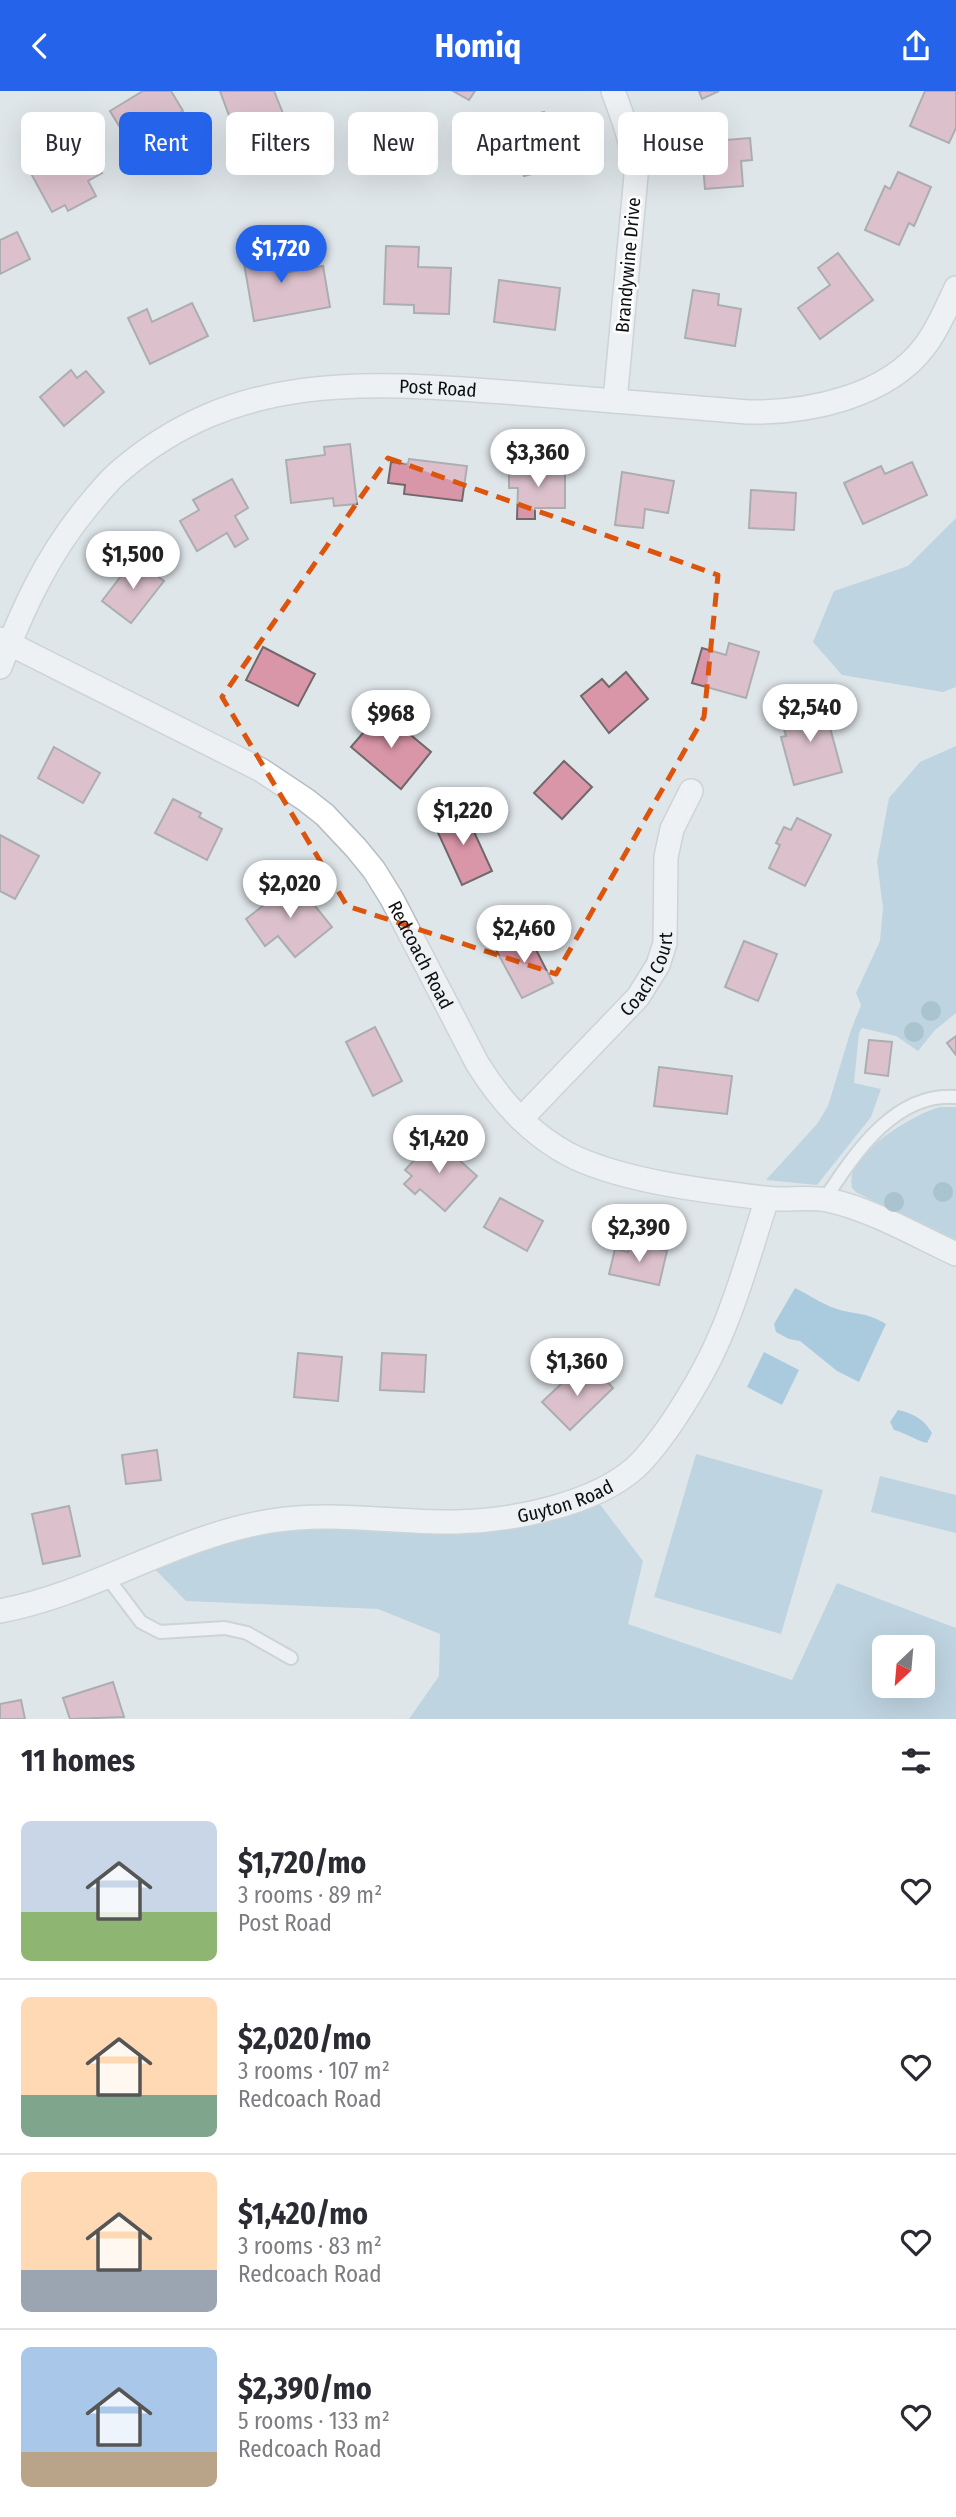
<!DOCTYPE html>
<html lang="en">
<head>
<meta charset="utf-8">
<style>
  :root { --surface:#fff; --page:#f7f7f7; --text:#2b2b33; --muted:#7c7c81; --line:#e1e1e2; --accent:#2563eb }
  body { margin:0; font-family:"Fira Sans Condensed",sans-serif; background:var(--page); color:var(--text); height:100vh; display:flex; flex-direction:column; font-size:26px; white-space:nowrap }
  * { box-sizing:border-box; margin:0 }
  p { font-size:23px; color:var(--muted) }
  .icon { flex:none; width:38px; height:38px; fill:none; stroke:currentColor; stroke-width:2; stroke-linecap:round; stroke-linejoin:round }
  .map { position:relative; height:1628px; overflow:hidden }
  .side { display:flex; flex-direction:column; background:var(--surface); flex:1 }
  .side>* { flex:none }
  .guide { position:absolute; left:21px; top:21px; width:915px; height:63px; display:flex; gap:14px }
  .needle { width:46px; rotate:206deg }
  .controls { position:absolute; left:872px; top:1544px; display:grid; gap:14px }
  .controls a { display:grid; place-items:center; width:63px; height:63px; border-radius:10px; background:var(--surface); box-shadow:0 7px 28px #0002; font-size:35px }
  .price { position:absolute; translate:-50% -60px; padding:0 16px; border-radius:24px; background:#fff; color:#222; font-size:23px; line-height:46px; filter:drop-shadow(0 2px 4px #0008) }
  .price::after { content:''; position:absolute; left:50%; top:42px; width:21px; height:16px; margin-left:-10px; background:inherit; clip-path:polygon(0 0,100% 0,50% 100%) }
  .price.on { background:var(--accent); color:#fff }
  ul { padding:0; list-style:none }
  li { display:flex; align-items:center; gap:21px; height:175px; padding:0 21px }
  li+li { border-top:2px solid var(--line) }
  li span { display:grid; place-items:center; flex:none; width:196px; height:140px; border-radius:10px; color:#555 }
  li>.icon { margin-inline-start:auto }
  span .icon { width:84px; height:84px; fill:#fffc; stroke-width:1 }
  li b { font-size:30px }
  h2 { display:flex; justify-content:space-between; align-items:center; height:84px; padding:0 21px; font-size:30px }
  .chip { padding:0 24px; border-radius:10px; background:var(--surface); box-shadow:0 7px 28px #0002; font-size:24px; line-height:63px }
  .chip.on { background:var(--accent); color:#fff }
  header { display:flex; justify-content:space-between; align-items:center; height:91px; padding:0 21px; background:var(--accent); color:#fff; font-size:32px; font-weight:700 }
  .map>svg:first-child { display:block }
</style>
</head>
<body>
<header><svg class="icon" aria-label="back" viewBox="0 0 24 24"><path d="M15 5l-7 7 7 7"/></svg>Homiq<svg class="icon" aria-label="share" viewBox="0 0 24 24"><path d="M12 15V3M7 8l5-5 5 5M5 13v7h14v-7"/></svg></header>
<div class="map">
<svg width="956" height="1628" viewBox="0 0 956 1628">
  <rect width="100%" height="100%" fill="#dfe6ea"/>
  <g fill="#97bfd6" fill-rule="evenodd">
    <path d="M956 427V596L943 601 842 584 813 551 834 500 908 475Z"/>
    <path d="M956 655V922L935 939 918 960 896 945 862 937 859 942 854 992 881 998 871 1026 817 1094 766 1089 817 1033 828 1015 851 939 861 914 856 902 880 850 883 817 877 771 889 707 920 671Z"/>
    <path d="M940 1016H956V1149L857 1102 852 1097C851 1091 851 1086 853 1080 863 1055 914 1023 940 1016Z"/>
    <path d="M696 1363 823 1399 781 1543 654 1506Z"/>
    <path d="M880 1385 956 1404V1442L871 1421Z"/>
    <path d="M592 1403 643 1470 628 1533 792 1589 837 1492 956 1537V1628H409L439 1585 440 1543 378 1518 186 1510 146 1469 214 1442 454 1431ZM884 1556H922V1594H884Z"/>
  </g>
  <g fill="#6cacd1">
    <path d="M795 1197C810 1204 821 1213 837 1218 856 1224 867 1221 886 1233L859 1291 837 1280 800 1250 789 1248 776 1241 774 1233Z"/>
    <path d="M764 1261 799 1279 782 1314 747 1296Z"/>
    <path d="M898 1319C913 1322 925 1329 932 1342L927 1352C915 1349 906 1342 894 1339L890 1331Z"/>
  </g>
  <g fill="#da96a9" stroke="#70696b" stroke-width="2">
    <path d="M143 0H171L183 20 155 37 157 40 132 56 110 20Z"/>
    <path d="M220 0H274L286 30 238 49Z"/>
    <path d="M453 0H475L469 9Z"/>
    <path d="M699 0H719L702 8Z"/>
    <path d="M925 0H956V37L949 52 910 35Z"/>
    <path d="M544 21 559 76 524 85 509 30Z"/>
    <path d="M750 47 752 69 741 70 743 95 705 98 701 51Z"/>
    <path d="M54 49 62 63 85 51 102 82 88 90 96 105 68 120 65 114 52 121 22 66Z"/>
    <path d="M898 81 931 96 914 135 909 132 899 154 865 139 885 95 890 98Z"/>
    <path d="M17 141 30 168 0 183V149Z"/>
    <path d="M271 150 277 183 323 175 330 216 254 230 241 155Z"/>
    <path d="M386 155 419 156 418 176 451 177 449 223 414 222V214L384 213Z"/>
    <path d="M838 162 873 209 820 248 798 217 830 194 818 177Z"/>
    <path d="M499 189 560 197 555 239 494 231Z"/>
    <path d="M693 199 719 203 718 214 741 218 735 255 685 247Z"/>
    <path d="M192 212 208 245 150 273 128 227 147 218 152 231Z"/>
    <path d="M71 279 77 287 86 280 104 301 64 335 40 306Z"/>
    <path d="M350 353 357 413 334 415 333 407 291 412 286 369 325 364 324 356Z"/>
    <path d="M409 368 467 375 462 410 404 403 405 394 388 392 391 371 408 373Z"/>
    <path d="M912 371 927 404 863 433 844 392 881 375 885 383Z"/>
    <path d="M509 376 565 377V417H535V428H517L518 397H509Z"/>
    <path d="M622 381 674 390 668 422 645 418 643 437 615 434Z"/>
    <path d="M232 388 248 417 235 425 248 448 235 456 227 442 197 460 180 430 199 419 193 409Z"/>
    <path d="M751 399 796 402 794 439 749 437Z"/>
    <path d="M134 468 164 490 131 532 102 510Z"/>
    <path d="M729 552 759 561 746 607 692 592 702 557 726 564Z"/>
    <path d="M263 556 315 583 298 615 246 589Z"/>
    <path d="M626 581 648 608 609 642 581 605 602 588 609 596Z"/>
    <path d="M828 611 834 632 829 633 842 681 794 694 781 646 786 645 780 624Z"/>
    <path d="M382 620 431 661 401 698 351 656Z"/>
    <path d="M54 656 100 682 83 712 38 687Z"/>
    <path d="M564 670 592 696 562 728 534 702Z"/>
    <path d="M173 708 201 722 199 726 222 738 207 769 155 742Z"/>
    <path d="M464 719 492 780 462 794 434 733Z"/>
    <path d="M797 727 831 744 805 795 769 777 780 754 776 752 784 736 791 739Z"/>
    <path d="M0 744 39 765 15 808 0 800Z"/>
    <path d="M295 790 332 836 295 866 278 845 265 855 246 828Z"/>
    <path d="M527 841 553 892 522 907 495 857Z"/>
    <path d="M744 850 777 863 758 910 725 896Z"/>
    <path d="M375 936 402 990 373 1005 346 951Z"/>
    <path d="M956 945V964L947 952Z"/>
    <path d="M869 949 892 951 888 985 865 982Z"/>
    <path d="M659 976 732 985 727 1023 654 1015Z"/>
    <path d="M435 1047 477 1085 445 1120 420 1098 415 1103 404 1093 412 1085 405 1079Z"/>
    <path d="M500 1107 543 1130 527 1160 484 1136Z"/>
    <path d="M630 1152 667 1160 659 1194 609 1183 615 1158 628 1161Z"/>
    <path d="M298 1262 342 1266 338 1310 294 1306Z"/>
    <path d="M382 1262 426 1264 424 1301 380 1299Z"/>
    <path d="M578 1277 580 1280 578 1282 589 1292 599 1282 613 1297 570 1339 542 1311Z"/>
    <path d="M157 1359 161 1389 126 1393 122 1364Z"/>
    <path d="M69 1415 80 1465 43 1473 32 1423Z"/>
    <path d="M113 1591 124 1626 70 1628 63 1607Z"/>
    <path d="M21 1609 25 1628H0V1613Z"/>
  </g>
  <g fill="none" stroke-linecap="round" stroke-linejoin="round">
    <g stroke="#b7bec2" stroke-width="16">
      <g id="service">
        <path d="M824 1109C854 1064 894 1001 956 1006"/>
        <path d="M107 1486 141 1531 160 1541 225 1537 247 1542 291 1567"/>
      </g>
    </g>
    <g stroke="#b7bec2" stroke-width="26">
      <g id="minor">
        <path d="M613 0C624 29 633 54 636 85L615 310"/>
        <path id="s1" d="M0 548 261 679 306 709 325 724 356 757 374 779 392 808 477 972C501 1011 534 1047 576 1067 629 1091 706 1100 764 1107 785 1110 807 1105 828 1109 873 1119 915 1144 956 1163"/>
        <path id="s2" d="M0 576C23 518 47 464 88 415 98 403 108 390 120 380 239 278 371 291 517 302 594 308 671 315 748 321 808 322 887 306 925 255 938 238 947 216 956 197"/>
        <path id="s3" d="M521 1028 638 906 658 874 665 852 666 766 672 738 691 700"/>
        <path id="s4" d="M0 1520C95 1502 174 1446 271 1430 333 1420 393 1432 456 1431 511 1430 593 1414 635 1377 651 1362 663 1345 675 1327 692 1301 709 1272 721 1243 740 1200 752 1153 767 1108"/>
      </g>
    </g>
    <use href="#service" stroke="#fff" stroke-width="12"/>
    <use href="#minor" stroke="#fff" stroke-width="23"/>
  </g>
  <g fill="#699ab0">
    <circle cx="931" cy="920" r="10"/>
    <circle cx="914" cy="941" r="10"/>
    <circle cx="943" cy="1101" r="10"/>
    <circle cx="894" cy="1111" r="10"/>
  </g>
  <path d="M0 0H956V1628H0ZM388 367 718 484 704 626 556 883 347 815 222 606Z" fill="#dfe6ea" fill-opacity=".55" fill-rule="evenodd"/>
  <path fill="none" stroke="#dd550c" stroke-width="5" stroke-dasharray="14 9" stroke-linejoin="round" d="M388 367 718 484 704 626 556 883 347 815 222 606Z"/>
  <g text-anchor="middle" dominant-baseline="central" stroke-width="5" stroke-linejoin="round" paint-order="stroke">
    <g font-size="19" fill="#0c0e10" stroke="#fff">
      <text transform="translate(628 174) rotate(-85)">Brandywine Drive</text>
      <text stroke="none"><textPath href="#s2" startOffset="570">Post Road</textPath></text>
      <text stroke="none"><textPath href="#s1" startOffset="541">Redcoach Road</textPath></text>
      <text stroke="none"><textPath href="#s3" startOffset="194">Coach Court</textPath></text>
      <text stroke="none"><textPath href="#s4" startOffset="583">Guyton Road</textPath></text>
    </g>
  </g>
</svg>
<div class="controls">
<a><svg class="needle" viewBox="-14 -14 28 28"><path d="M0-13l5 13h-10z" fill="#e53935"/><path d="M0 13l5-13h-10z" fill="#7c7c81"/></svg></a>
</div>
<b class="price on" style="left:281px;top:194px">$1,720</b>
<b class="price" style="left:538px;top:398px">$3,360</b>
<b class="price" style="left:133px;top:500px">$1,500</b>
<b class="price" style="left:810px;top:653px">$2,540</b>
<b class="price" style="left:391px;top:659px">$968</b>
<b class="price" style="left:463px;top:756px">$1,220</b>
<b class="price" style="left:290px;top:829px">$2,020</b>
<b class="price" style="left:524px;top:874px">$2,460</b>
<b class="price" style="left:439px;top:1084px">$1,420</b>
<b class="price" style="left:639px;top:1173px">$2,390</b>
<b class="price" style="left:577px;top:1307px">$1,360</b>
<div class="guide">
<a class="chip">Buy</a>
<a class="chip on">Rent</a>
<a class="chip">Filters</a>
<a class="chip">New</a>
<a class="chip">Apartment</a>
<a class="chip">House</a>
</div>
</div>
<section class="side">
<h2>11 homes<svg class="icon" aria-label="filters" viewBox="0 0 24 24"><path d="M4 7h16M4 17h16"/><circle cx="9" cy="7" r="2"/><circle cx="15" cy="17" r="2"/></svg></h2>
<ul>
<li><span style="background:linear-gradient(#c9d6e8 65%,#8fb573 0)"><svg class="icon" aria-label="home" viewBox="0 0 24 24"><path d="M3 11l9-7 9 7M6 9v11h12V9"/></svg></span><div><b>$1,720/mo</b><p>3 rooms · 89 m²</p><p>Post Road</p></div><svg class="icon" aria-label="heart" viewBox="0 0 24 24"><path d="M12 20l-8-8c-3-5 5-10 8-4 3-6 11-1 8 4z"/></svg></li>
<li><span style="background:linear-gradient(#ffd9b3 70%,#7fa58c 0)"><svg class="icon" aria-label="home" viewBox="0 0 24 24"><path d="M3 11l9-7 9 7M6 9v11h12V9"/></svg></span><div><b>$2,020/mo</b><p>3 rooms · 107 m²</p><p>Redcoach Road</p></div><svg class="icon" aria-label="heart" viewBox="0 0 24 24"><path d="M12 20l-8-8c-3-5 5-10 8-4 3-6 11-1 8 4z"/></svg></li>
<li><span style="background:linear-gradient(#ffd9b3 70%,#9aa5b1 0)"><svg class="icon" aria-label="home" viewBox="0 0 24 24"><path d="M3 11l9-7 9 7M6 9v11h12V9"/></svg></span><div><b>$1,420/mo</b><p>3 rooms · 83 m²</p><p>Redcoach Road</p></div><svg class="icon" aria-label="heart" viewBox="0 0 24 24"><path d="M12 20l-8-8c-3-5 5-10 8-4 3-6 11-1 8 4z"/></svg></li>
<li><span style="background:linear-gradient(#a9c7e8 75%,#b9a48a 0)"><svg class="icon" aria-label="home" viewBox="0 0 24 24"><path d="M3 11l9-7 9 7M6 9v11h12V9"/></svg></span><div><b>$2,390/mo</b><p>5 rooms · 133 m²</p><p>Redcoach Road</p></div><svg class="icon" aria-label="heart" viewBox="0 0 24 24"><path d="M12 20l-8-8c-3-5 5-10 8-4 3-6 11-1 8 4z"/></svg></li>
</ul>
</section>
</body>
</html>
